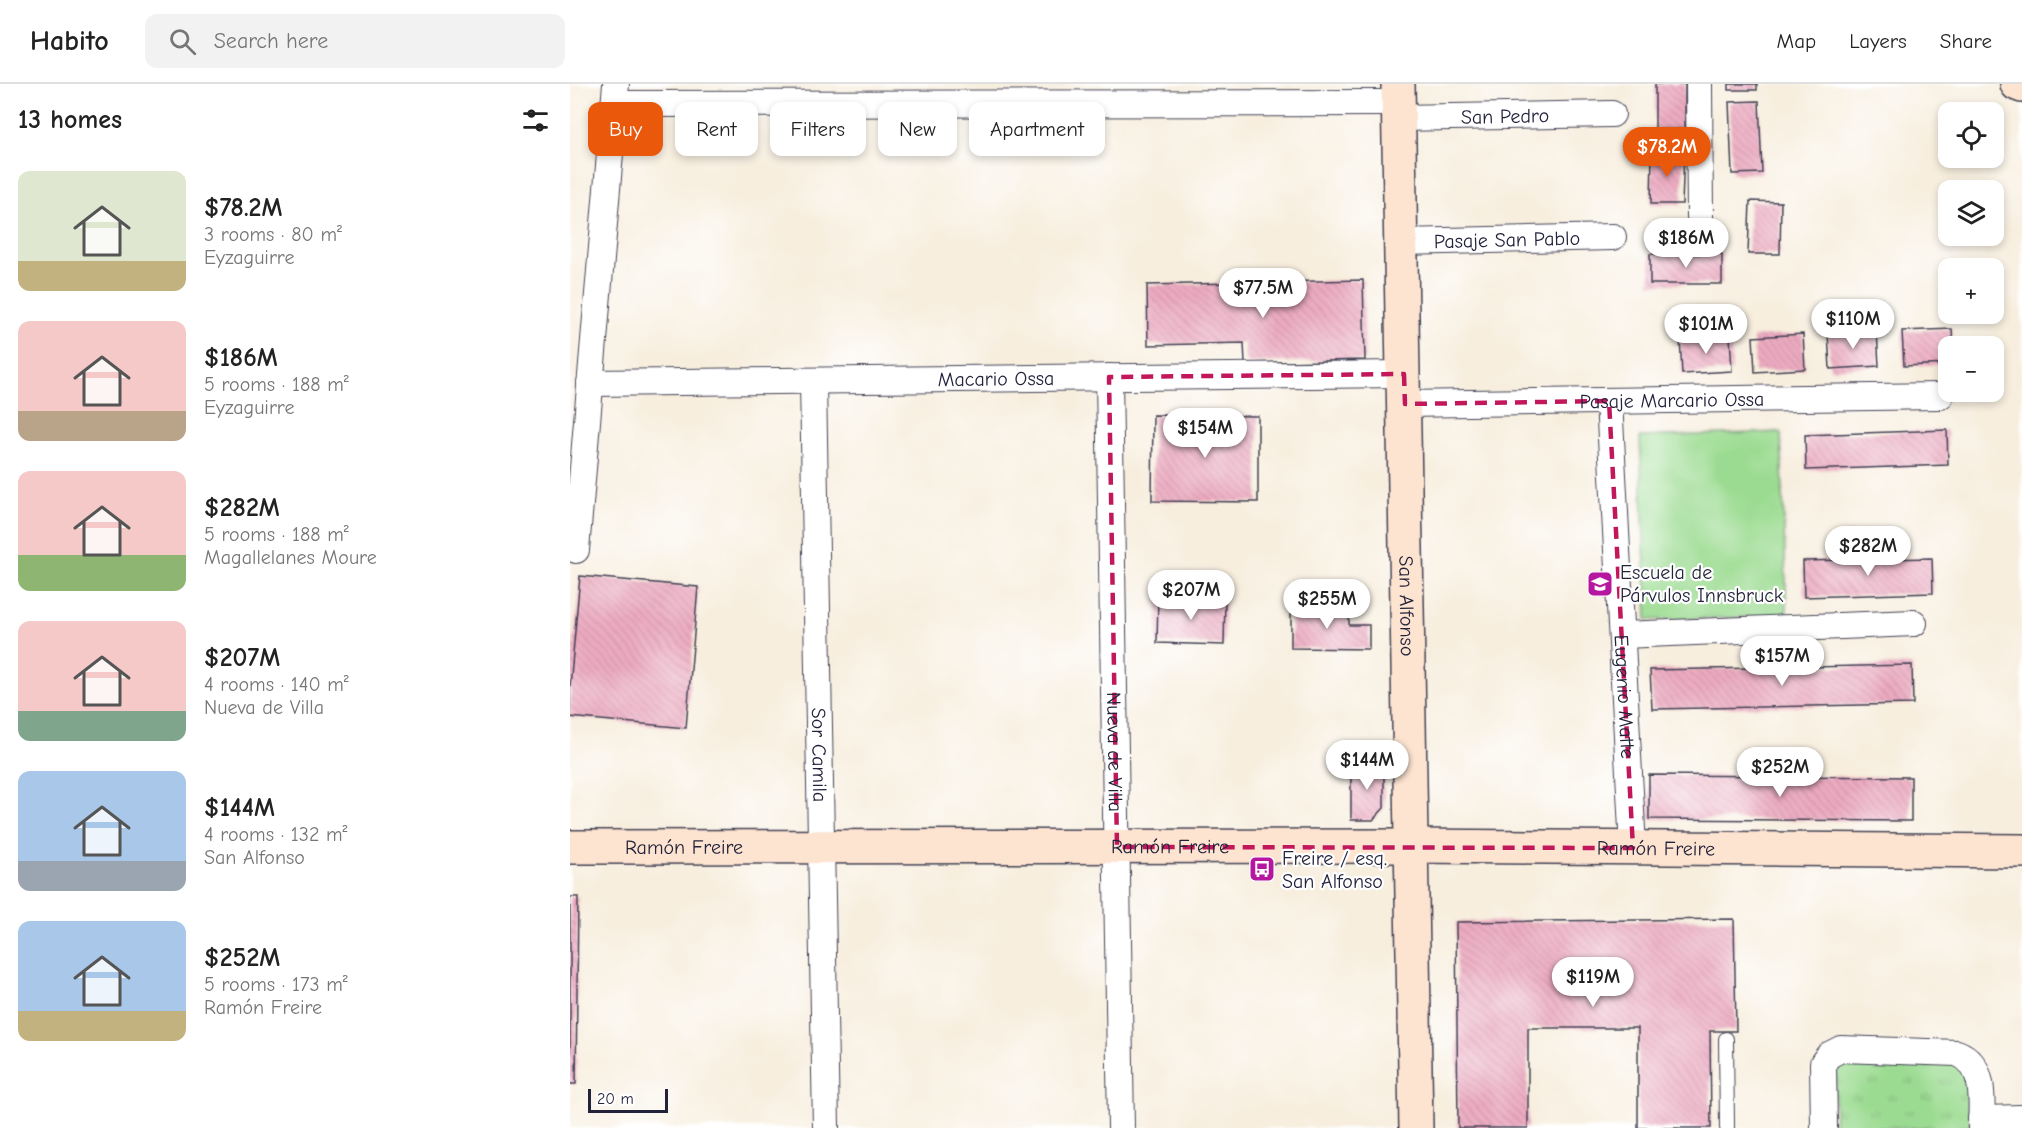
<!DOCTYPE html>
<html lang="en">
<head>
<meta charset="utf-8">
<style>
  :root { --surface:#fff; --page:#f2f2f2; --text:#222; --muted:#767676; --line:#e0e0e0; --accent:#ea580c }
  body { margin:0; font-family:"Comic Neue",sans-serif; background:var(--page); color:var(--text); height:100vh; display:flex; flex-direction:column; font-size:22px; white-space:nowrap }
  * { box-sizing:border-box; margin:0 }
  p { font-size:20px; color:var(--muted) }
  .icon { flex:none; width:33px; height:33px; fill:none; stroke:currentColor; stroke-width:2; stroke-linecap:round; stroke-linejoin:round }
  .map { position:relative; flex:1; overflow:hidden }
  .side { display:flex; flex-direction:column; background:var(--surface); width:570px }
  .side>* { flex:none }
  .banner { position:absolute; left:18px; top:18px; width:570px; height:54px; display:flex; gap:12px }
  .controls { position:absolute; left:1368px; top:18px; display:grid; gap:12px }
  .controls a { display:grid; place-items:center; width:66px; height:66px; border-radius:12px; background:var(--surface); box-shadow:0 3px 9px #0003; font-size:30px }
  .scale { position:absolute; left:18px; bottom:15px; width:80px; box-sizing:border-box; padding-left:6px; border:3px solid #22223b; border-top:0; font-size:16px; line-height:21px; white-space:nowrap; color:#22223b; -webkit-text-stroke:4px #fff; paint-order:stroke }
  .price { position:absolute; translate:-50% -51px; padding:0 14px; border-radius:21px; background:#fff; color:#222; font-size:20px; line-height:39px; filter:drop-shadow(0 2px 3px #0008) }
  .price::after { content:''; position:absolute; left:50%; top:36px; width:18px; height:14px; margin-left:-9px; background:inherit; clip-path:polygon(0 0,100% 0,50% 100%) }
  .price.active { background:var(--accent); color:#fff }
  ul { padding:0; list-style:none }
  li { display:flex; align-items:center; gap:18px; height:150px; padding:0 18px }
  li span { display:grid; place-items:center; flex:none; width:168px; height:120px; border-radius:12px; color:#555 }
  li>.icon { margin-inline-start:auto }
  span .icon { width:72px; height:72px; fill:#fffc; stroke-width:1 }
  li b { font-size:26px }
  h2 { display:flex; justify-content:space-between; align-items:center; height:72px; padding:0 18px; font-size:26px }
  .tag { padding:0 21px; border-radius:12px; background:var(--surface); box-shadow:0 3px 9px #0003; font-size:21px; line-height:54px }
  .tag.active { background:var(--accent); color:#fff }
  header { display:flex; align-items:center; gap:36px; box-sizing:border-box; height:84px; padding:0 30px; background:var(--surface); border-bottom:2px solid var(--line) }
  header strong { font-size:28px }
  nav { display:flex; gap:33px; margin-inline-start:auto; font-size:21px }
  .search { width:420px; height:54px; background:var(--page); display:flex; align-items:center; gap:15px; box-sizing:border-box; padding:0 21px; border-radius:12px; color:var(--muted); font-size:22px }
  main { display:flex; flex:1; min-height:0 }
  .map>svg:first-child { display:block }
</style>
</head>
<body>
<header>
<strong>Habito</strong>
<div class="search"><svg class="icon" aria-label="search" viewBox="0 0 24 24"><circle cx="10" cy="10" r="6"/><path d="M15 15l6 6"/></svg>Search here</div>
<nav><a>Map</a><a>Layers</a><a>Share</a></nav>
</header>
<main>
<section class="side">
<h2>13 homes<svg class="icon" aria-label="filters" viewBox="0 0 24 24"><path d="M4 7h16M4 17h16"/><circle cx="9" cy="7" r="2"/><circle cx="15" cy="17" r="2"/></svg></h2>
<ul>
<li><span style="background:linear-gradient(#dfe7d0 75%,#c2b280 0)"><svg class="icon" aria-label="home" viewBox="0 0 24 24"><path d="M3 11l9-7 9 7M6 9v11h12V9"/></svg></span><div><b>$78.2M</b><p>3 rooms · 80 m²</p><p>Eyzaguirre</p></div></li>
<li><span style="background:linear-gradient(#f6c9c9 75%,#b9a48a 0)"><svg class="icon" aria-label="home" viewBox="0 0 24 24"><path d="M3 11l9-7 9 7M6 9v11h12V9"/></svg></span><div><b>$186M</b><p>5 rooms · 188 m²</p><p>Eyzaguirre</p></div></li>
<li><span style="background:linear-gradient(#f6c9c9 70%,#8fb573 0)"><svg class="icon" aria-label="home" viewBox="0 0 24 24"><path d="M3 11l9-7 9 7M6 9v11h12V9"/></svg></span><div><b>$282M</b><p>5 rooms · 188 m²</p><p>Magallelanes Moure</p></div></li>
<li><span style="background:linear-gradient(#f6c9c9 75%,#7fa58c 0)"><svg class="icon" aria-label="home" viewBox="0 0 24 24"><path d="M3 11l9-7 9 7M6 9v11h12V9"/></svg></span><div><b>$207M</b><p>4 rooms · 140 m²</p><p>Nueva de Villa</p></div></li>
<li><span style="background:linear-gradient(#a9c7e8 75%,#9aa5b1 0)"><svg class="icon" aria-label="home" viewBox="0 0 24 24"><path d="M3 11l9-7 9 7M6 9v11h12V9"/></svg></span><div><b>$144M</b><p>4 rooms · 132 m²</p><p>San Alfonso</p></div></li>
<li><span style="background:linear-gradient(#a9c7e8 75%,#c2b280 0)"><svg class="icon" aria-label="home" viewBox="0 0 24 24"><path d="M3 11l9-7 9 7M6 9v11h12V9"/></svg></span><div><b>$252M</b><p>5 rooms · 173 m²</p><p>Ramón Freire</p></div></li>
</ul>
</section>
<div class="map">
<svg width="1452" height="1044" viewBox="0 0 1452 1044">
  <defs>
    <pattern id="park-tufts" width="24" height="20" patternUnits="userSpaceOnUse" patternTransform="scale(1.5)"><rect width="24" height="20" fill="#9bdb91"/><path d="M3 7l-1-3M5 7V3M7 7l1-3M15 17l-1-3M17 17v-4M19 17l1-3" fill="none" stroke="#85bc7e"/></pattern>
    <pattern id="building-back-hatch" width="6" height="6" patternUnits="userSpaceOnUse" patternTransform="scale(1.5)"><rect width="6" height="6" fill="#edabc1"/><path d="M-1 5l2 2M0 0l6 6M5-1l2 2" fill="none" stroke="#cb93a7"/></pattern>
  </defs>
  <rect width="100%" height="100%" fill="#fff"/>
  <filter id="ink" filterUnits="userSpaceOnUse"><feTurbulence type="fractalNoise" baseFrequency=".0167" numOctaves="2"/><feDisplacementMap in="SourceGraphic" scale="12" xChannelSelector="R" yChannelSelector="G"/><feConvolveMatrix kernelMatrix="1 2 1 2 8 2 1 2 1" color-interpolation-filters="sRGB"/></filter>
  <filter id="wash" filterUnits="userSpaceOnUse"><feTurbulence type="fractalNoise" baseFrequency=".008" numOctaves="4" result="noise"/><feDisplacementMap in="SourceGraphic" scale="24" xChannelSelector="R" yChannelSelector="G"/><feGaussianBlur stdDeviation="1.35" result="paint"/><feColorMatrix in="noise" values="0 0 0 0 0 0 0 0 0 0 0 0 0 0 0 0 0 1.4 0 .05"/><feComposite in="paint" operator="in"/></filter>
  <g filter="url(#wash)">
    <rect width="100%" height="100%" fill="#f7eede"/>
    <path fill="#9bdb91" stroke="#5e7e66" stroke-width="1.5" d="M1211 348 1217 532 1077 536 1070 353Z"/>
    <path fill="url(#park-tufts)" stroke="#5e7e66" stroke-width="1.5" d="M1275 974 1384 977 1399 989 1400 1044H1264L1266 982Z"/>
    <g id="blocks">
      <g fill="url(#building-back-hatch)">
        <rect x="1085" y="0" width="30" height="45"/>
        <rect x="1159" y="0" width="28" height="6"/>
        <path d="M1189 17 1192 89 1162 90 1159 18Z"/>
        <path d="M1082 67 1114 68 1112 120H1081Z"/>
        <path d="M1180 117 1211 118 1210 170H1178Z"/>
        <rect x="1080" y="170" width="72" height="30"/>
        <path d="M793 196 795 276 675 279 674 259 578 261 577 201Z"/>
        <path d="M1382 245 1383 262H1378V280L1334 282 1332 247Z"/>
        <path d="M1307 247 1309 282 1260 285 1258 249Z"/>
        <path d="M1233 250 1235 285 1185 288 1183 253Z"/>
        <path d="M1160 252 1162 287 1112 290 1110 254Z"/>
        <path d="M583 331 688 332V418L582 417Z"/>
        <path d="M1377 346 1378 381 1236 386 1235 351Z"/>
        <path d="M1362 474 1363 509 1234 513 1233 477Z"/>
        <path d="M10 492 128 503 116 644 0 633V603Z"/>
        <path d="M588 513 655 515 654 561 587 559Z"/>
        <path d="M721 524 779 525V541H799V565L721 564Z"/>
        <path d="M1342 581 1343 620 1082 625 1080 586Z"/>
        <path d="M814 679V724L803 736H781V680Z"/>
        <path d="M1079 691 1341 693V737L1079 735Z"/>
        <path d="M0 813H8L6 1000H0Z"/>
        <path d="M1164 835 1166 947H1140L1141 1044H1068V944H958V1044H888L886 838Z"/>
      </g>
    </g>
  </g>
  <g filter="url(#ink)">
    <use href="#blocks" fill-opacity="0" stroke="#424153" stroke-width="1.5"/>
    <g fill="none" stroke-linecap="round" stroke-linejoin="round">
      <g stroke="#424153" stroke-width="16">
        <path id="lane" d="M1156 955 1157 1044"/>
      </g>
      <g stroke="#424153" stroke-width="28">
        <g id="street">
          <path d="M1129 0 1130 133"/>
          <path d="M44 20 828 19"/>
          <path id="s1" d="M829 34 1042 30"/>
          <path id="s2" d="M831 158 1043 153"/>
          <path id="s3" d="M539 293 551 1044"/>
          <path id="s4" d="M243 297 256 1044"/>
          <path id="s5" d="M20 299 834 290"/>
          <path id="s6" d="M1039 317 1063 764"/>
          <path id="s7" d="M835 320 1370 312"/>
          <path d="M6 466 46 0"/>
          <path d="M1052 551 1344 539"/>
          <path d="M1411 1035 1452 1034"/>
          <path d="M1254 1044 1253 979 1259 971 1271 965 1387 969C1416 980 1412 1017 1411 1044"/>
        </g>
      </g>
      <g stroke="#424153" stroke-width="36">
        <g id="secondary">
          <path id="s8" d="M828 0 846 1044"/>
          <path d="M1447 0 1452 2"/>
          <path id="s9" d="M0 763 841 762 1452 767"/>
        </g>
      </g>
      <use href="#lane" stroke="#fff" stroke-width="14"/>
      <use href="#street" stroke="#fff" stroke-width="26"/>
      <use href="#secondary" stroke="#fde4d1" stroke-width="33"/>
    </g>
  </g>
  <path fill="none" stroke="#c2185b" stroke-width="4.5" stroke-dasharray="12 8" stroke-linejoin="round" d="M834 290 835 320 1039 317 1063 764 547 763 539 293Z"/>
  <defs>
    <g id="school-square" transform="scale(1.35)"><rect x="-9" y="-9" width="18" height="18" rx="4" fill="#b5179e" stroke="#fff"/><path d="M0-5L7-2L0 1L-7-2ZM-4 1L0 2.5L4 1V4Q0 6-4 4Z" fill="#fff"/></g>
    <g id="bus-square" transform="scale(1.35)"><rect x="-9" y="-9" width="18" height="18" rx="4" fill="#b5179e" stroke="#fff"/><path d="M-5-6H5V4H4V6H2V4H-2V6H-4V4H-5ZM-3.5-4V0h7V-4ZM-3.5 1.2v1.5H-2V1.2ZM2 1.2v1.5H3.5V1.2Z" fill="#fff"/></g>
  </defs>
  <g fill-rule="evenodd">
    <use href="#school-square" x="1030" y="500"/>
    <use href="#bus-square" x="692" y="785"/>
  </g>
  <g text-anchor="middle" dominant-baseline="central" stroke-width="4.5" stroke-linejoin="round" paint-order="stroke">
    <g font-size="20" fill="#22223b" stroke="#fff">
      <text stroke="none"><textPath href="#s1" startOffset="106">San Pedro</textPath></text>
      <text stroke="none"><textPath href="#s2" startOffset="106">Pasaje San Pablo</textPath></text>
      <text stroke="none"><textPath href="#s5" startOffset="406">Macario Ossa</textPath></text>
      <text stroke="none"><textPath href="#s7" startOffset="267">Pasaje Marcario Ossa</textPath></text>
      <text stroke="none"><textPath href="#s8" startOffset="522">San Alfonso</textPath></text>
      <text stroke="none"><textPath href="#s6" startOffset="296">Eugenio Matte</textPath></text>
      <text stroke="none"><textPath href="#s3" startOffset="375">Nueva de Villa</textPath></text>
      <text stroke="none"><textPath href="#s4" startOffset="374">Sor Camila</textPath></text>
      <text stroke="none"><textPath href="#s9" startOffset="114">Ramón Freire</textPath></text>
      <text stroke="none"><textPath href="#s9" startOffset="600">Ramón Freire</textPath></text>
      <text stroke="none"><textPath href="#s9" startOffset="1086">Ramón Freire</textPath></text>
    </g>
    <g font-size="20" fill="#22223b" stroke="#fff" text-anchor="start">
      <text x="1050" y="488">Escuela de<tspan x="1050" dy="23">Párvulos Innsbruck</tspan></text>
      <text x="712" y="774">Freire / esq.<tspan x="712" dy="23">San Alfonso</tspan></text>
    </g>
  </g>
</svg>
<div class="controls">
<a><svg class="icon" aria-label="locate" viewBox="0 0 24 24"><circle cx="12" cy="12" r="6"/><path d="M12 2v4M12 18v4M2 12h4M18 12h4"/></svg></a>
<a><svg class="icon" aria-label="layers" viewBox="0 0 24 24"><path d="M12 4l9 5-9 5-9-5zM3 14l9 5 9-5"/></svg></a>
<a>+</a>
<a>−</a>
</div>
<div class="scale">20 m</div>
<b class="price active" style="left:1097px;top:94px">$78.2M</b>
<b class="price" style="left:1116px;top:185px">$186M</b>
<b class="price" style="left:693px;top:235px">$77.5M</b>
<b class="price" style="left:1283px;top:266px">$110M</b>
<b class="price" style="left:1136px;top:271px">$101M</b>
<b class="price" style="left:635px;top:375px">$154M</b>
<b class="price" style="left:1298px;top:493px">$282M</b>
<b class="price" style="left:621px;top:537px">$207M</b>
<b class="price" style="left:757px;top:546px">$255M</b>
<b class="price" style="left:1212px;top:603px">$157M</b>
<b class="price" style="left:797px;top:707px">$144M</b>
<b class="price" style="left:1210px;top:714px">$252M</b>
<b class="price" style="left:1023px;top:924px">$119M</b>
<div class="banner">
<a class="tag active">Buy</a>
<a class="tag">Rent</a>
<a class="tag">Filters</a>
<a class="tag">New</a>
<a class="tag">Apartment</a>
</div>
</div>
</main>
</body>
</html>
